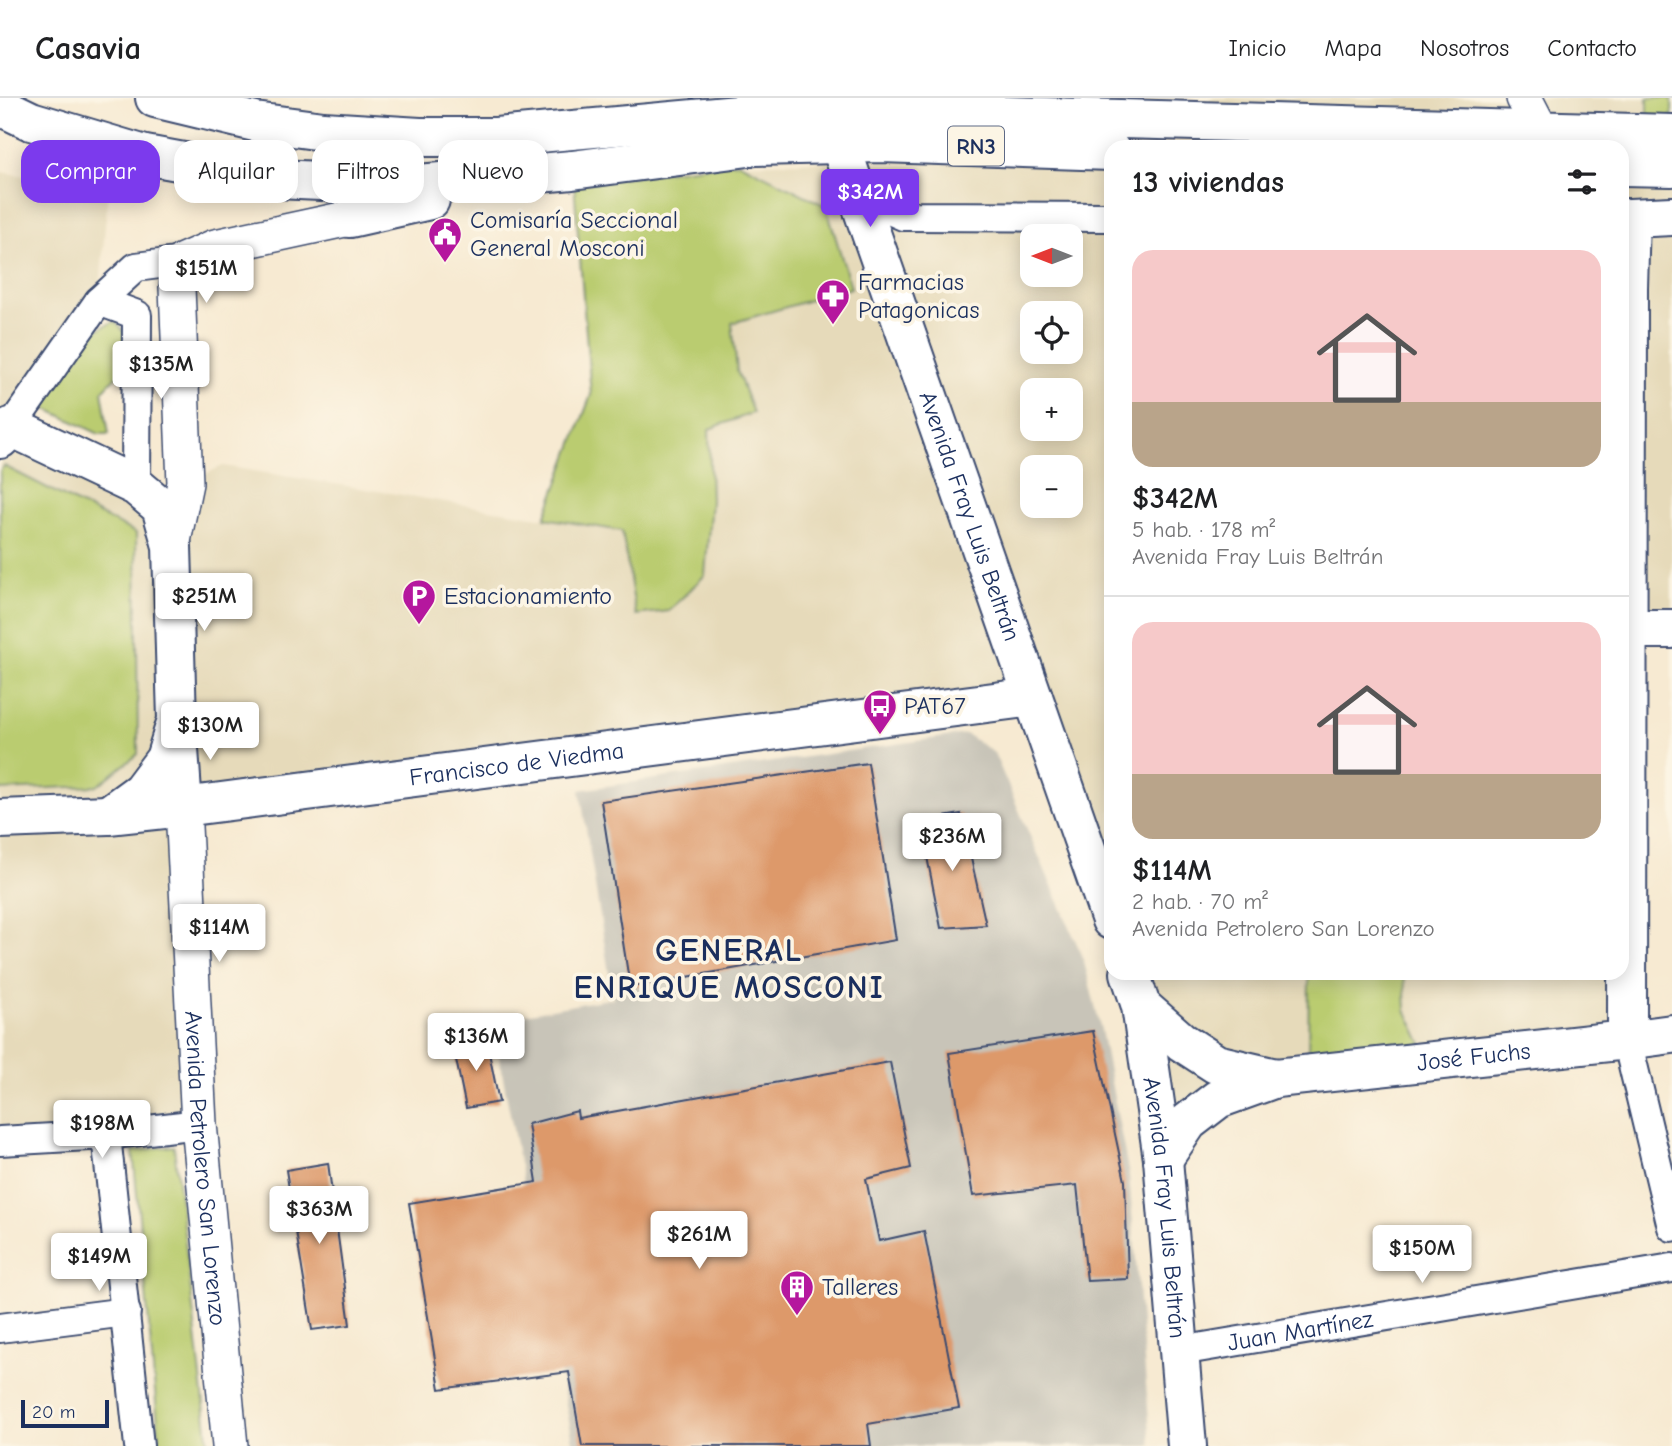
<!DOCTYPE html>
<html lang="es">
<head>
<meta charset="utf-8">
<style>
  :root { --surface:#fff; --page:#f2f2f2; --text:#202124; --muted:#757577; --line:#e0e0e0; --accent:#7c3aed }
  body { margin:0; font-family:"Comic Neue",sans-serif; background:var(--page); color:var(--text); height:100vh; display:flex; flex-direction:column; font-size:26px; white-space:nowrap }
  * { box-sizing:border-box; margin:0 }
  p { font-size:23px; color:var(--muted) }
  .icon { flex:none; width:38px; height:38px; fill:none; stroke:currentColor; stroke-width:2; stroke-linecap:round; stroke-linejoin:round }
  .map { position:relative; flex:1; overflow:hidden }
  .drawer { position:absolute; left:1104px; top:42px; width:525px; height:840px; display:flex; flex-direction:column; background:var(--surface); border-radius:21px; box-shadow:0 4px 18px #0003 }
  .drawer>* { flex:none }
  .top-card { position:absolute; left:21px; top:42px; width:665px; height:63px; display:flex; gap:14px }
  .needle { width:46px; rotate:270deg }
  .buttons { position:absolute; left:1020px; top:126px; display:grid; gap:14px }
  .buttons a { display:grid; place-items:center; width:63px; height:63px; border-radius:14px; background:var(--surface); box-shadow:0 4px 18px #0003; font-size:35px }
  .scale { position:absolute; left:21px; bottom:18px; width:88px; box-sizing:border-box; padding-left:7px; border:4px solid #1b2f5e; border-top:0; font-size:19px; line-height:24px; white-space:nowrap; color:#1b2f5e; -webkit-text-stroke:5px #fcf5e5; paint-order:stroke }
  .price { position:absolute; translate:-50% -60px; padding:0 16px; border-radius:7px; background:#fff; color:#222; font-size:23px; line-height:46px; filter:drop-shadow(0 2px 4px #0008) }
  .price::after { content:''; position:absolute; left:50%; top:42px; width:21px; height:16px; margin-left:-10px; background:inherit; clip-path:polygon(0 0,100% 0,50% 100%) }
  .price.selected { background:var(--accent); color:#fff }
  ul { padding:0; list-style:none }
  li { display:grid; align-content:center; gap:14px; height:371px; padding:0 28px }
  li+li { border-top:2px solid var(--line) }
  li span { display:grid; place-items:center; height:217px; border-radius:21px; color:#555 }
  li>.icon { margin-inline-start:auto }
  span .icon { width:126px; height:126px; fill:#fffc; stroke-width:1 }
  li b { font-size:30px }
  h2 { display:flex; justify-content:space-between; align-items:center; height:84px; padding:0 28px; font-size:30px }
  .chip { padding:0 24px; border-radius:21px; background:var(--surface); box-shadow:0 4px 18px #0003; font-size:24px; line-height:63px }
  .chip.selected { background:var(--accent); color:#fff }
  header { display:flex; align-items:center; gap:42px; box-sizing:border-box; height:98px; padding:0 35px; background:var(--surface); border-bottom:2px solid var(--line) }
  header strong { font-size:33px }
  nav { display:flex; gap:38px; margin-inline-start:auto; font-size:24px }
  .map>svg:first-child { display:block }
</style>
</head>
<body>
<header>
<strong>Casavia</strong>
<nav><a>Inicio</a><a>Mapa</a><a>Nosotros</a><a>Contacto</a></nav>
</header>
<div class="map">
<svg width="1672" height="1348" viewBox="0 0 1672 1348">
  <rect width="100%" height="100%" fill="#fcf5e5"/>
  <filter id="ink" filterUnits="userSpaceOnUse"><feTurbulence type="fractalNoise" baseFrequency=".0143" numOctaves="2"/><feDisplacementMap in="SourceGraphic" scale="14" xChannelSelector="R" yChannelSelector="G"/><feConvolveMatrix kernelMatrix="1 2 1 2 8 2 1 2 1" color-interpolation-filters="sRGB"/></filter>
  <filter id="wash" filterUnits="userSpaceOnUse"><feTurbulence type="fractalNoise" baseFrequency=".00686" numOctaves="4" result="noise"/><feDisplacementMap in="SourceGraphic" scale="28" xChannelSelector="R" yChannelSelector="G"/><feGaussianBlur stdDeviation="1.57" result="paint"/><feColorMatrix in="noise" values="0 0 0 0 0 0 0 0 0 0 0 0 0 0 0 0 0 1.4 0 .05"/><feComposite in="paint" operator="in"/></filter>
  <g filter="url(#wash)">
    <rect width="100%" height="100%" fill="#f7ead2"/>
    <g fill="#e6daba" fill-rule="evenodd">
      <path d="M1210 0H1672V531H1628L1627 942 1276 980 1163 1061 1130 875H1622V49H1209Z"/>
      <path d="M1111 53V822L1032 599 184 709 199 1026 0 1043V74L108 91 99 203 11 329 161 409 185 385 223 368 545 420 591 297 572 72ZM1032 138H1071V177H1032ZM1032 215H1071V254H1032ZM1032 292H1071V331H1032ZM1032 369H1071V408H1032Z"/>
    </g>
    <path fill="#c8c4b8" d="M966 636 994 655 1083 860 1101 932 1129 1078 1151 1348H574L492 922 613 900 580 692Z"/>
    <g fill="#bacc6f" stroke="#6a7e66" stroke-width="2">
      <rect x="1648" y="0" width="24" height="30"/>
      <path d="M738 64 826 108 851 190 732 225 737 273 753 315 709 331 711 403 705 477 669 513 636 517 622 433 545 420 591 297 574 86Z"/>
      <path d="M115 223 130 241 126 268 102 293 109 336H99L41 308 94 233Z"/>
      <path d="M4 368 136 435 138 656 97 688 0 692V373Z"/>
      <path d="M1309 875H1404L1406 912 1425 952 1308 965Z"/>
      <path d="M174 1048 209 1348H160L133 1053Z"/>
    </g>
    <g id="blocks">
      <g fill="#dd996b">
        <path d="M868 665 896 842 630 889 601 703Z"/>
        <path d="M961 716 986 827 941 830 920 723Z"/>
        <path d="M1093 933 1125 1083 1128 1181 1087 1183 1077 1087 973 1098 949 955Z"/>
        <path d="M486 940 499 1004 466 1010 453 947Z"/>
        <path d="M890 964 911 1070 866 1081 879 1143 924 1133 959 1310 868 1326 871 1348H582L569 1274 440 1291 409 1105 537 1084 528 1026 577 1013 578 1020Z"/>
        <path d="M328 1065 350 1227 312 1232 286 1072Z"/>
      </g>
    </g>
  </g>
  <g filter="url(#ink)">
    <use href="#blocks" fill-opacity="0" stroke="#3c4b6f" stroke-width="2"/>
    <g fill="none" stroke-linecap="round" stroke-linejoin="round">
      <g stroke="#3c4b6f" stroke-width="32">
        <g id="minor">
          <path d="M858 98 903 118 1111 119"/>
          <path d="M99 203 137 217 136 388"/>
          <path d="M11 329 99 203 136 169 183 163"/>
          <path d="M1627 942 1672 1129"/>
          <path d="M106 1037 139 1348"/>
          <path d="M0 1043 106 1037 199 1026"/>
          <path d="M0 1230 126 1214"/>
          <path id="s1" d="M1180 1253 1672 1170"/>
        </g>
      </g>
      <g stroke="#3c4b6f" stroke-width="38">
        <g id="tertiary">
          <path d="M1524 0 1540 31"/>
          <path d="M172 448 185 385 177 189 183 163 215 149 350 120"/>
          <path id="s2" d="M183 709 199 1026 230 1348"/>
        </g>
      </g>
      <g stroke="#3c4b6f" stroke-width="42">
        <g id="secondary">
          <path d="M0 341 11 329 136 388 161 409 172 448 177 622 183 709"/>
          <path d="M1627 531H1672"/>
          <path d="M108 717 141 693 165 661 175 628"/>
          <path id="s3" d="M0 721 108 717 183 709 1033 599"/>
          <path d="M1627 942 1672 936"/>
        </g>
      </g>
      <g stroke="#3c4b6f" stroke-width="42">
        <g id="primary">
          <path id="s4" d="M829 15 1111 822"/>
          <path d="M1630 120 1672 118"/>
          <path id="s5" d="M1130 875 1141 908 1163 1061 1187 1348"/>
          <path d="M1141 908 1182 944 1216 966 1276 980"/>
          <path id="s6" d="M1163 1061 1188 1024 1218 1001 1276 980 1627 942 1628 190 1630 120"/>
        </g>
      </g>
      <g stroke="#3c4b6f" stroke-width="42">
        <g id="trunk">
          <path d="M155 0 255 24 323 33 420 39H496L791 12 1672 36"/>
          <path d="M0 8 31 23 145 57 277 81 408 87 572 72 756 48 881 45 1111 53"/>
          <path d="M1622 68 1672 69"/>
          <path d="M350 120 430 102"/>
        </g>
      </g>
      <use href="#minor" stroke="#fff" stroke-width="28"/>
      <use href="#tertiary" stroke="#fff" stroke-width="35"/>
      <use href="#secondary" stroke="#fff" stroke-width="38"/>
      <use href="#primary" stroke="#fff" stroke-width="38"/>
      <use href="#trunk" stroke="#fff" stroke-width="38"/>
    </g>
  </g>
  <defs>
    <g id="civic-pin" transform="scale(1.75)"><path d="M0 17L-7.5 6A9.5 9.5 0 1 1 7.5 6Z" fill="#b5179e" stroke="#fcf5e5"/><path d="M-.6-6.5H3V-4.5H.6V-3L4-1V1h2V6H-6V1h2V-1L-.6-3ZM-1.2 2.5V6h2.4V2.5Z" fill="#fff"/></g>
    <g id="pharmacy-pin" transform="scale(1.75)"><path d="M0 17L-7.5 6A9.5 9.5 0 1 1 7.5 6Z" fill="#b5179e" stroke="#fcf5e5"/><path d="M-2-6h4v4h4v4h-4v4h-4v-4h-4v-4h4Z" fill="#fff"/></g>
    <g id="parking-pin" transform="scale(1.75)"><path d="M0 17L-7.5 6A9.5 9.5 0 1 1 7.5 6Z" fill="#b5179e" stroke="#fcf5e5"/><path d="M-3.5-5.5H1a3.5 3.5 0 0 1 0 7H-1V5.5H-3.5ZM-1-3.4V-.6H.8a1.4 1.4 0 0 0 0-2.8Z" fill="#fff"/></g>
    <g id="bus-pin" transform="scale(1.75)"><path d="M0 17L-7.5 6A9.5 9.5 0 1 1 7.5 6Z" fill="#b5179e" stroke="#fcf5e5"/><path d="M-5-6H5V4H4V6H2V4H-2V6H-4V4H-5ZM-3.5-4V0h7V-4ZM-3.5 1.2v1.5H-2V1.2ZM2 1.2v1.5H3.5V1.2Z" fill="#fff"/></g>
    <g id="building-pin" transform="scale(1.75)"><path d="M0 17L-7.5 6A9.5 9.5 0 1 1 7.5 6Z" fill="#b5179e" stroke="#fcf5e5"/><path d="M-4-6H4V6H1V3H-1V6H-4ZM-2.5-4.3h1.7v1.8h-1.7ZM.8-4.3h1.7v1.8H.8ZM-2.5-1h1.7V.8h-1.7ZM.8-1h1.7V.8H.8Z" fill="#fff"/></g>
  </defs>
  <g fill-rule="evenodd">
    <use href="#civic-pin" x="445" y="136"/>
    <use href="#pharmacy-pin" x="833" y="198"/>
    <use href="#parking-pin" x="419" y="498"/>
    <use href="#bus-pin" x="880" y="608"/>
    <use href="#building-pin" x="797" y="1189"/>
  </g>
  <g text-anchor="middle" dominant-baseline="central" stroke-width="7" stroke-linejoin="round" paint-order="stroke">
    <rect fill="#fcf5e5" stroke="#5e6a86" stroke-width="2" x="948" y="28.5" width="56" height="39" rx="5"/>
    <g font-size="23" font-weight="bold" fill="#1b2f5e">
      <text x="976" y="48">RN3</text>
    </g>
    <g font-size="24" fill="#1b2f5e" stroke="#fcf5e5" text-anchor="start">
      <text x="470" y="122">Comisaría Seccional<tspan x="470" dy="28">General Mosconi</tspan></text>
      <text x="858" y="184">Farmacias<tspan x="858" dy="28">Patagonicas</tspan></text>
      <text x="444" y="498">Estacionamiento</text>
      <text x="904" y="608">PAT67</text>
      <text x="822" y="1189">Talleres</text>
    </g>
    <g font-size="24" fill="#1b2f5e" stroke="#fcf5e5">
      <text stroke="none"><textPath href="#s4" startOffset="427">Avenida Fray Luis Beltrán</textPath></text>
      <text stroke="none"><textPath href="#s3" startOffset="520">Francisco de Viedma</textPath></text>
      <text stroke="none"><textPath href="#s6" startOffset="343">José Fuchs</textPath></text>
      <text stroke="none"><textPath href="#s2" startOffset="362">Avenida Petrolero San Lorenzo</textPath></text>
      <text stroke="none"><textPath href="#s5" startOffset="238">Avenida Fray Luis Beltrán</textPath></text>
      <text stroke="none"><textPath href="#s1" startOffset="122">Juan Martínez</textPath></text>
    </g>
    <g font-size="32" font-weight="bold" letter-spacing="2" fill="#1b2f5e" stroke="#fcf5e5">
      <text x="729" y="852">GENERAL<tspan x="729" dy="37">ENRIQUE MOSCONI</tspan></text>
    </g>
  </g>
</svg>
<div class="buttons">
<a><svg class="needle" viewBox="-14 -14 28 28"><path d="M0-13l5 13h-10z" fill="#e53935"/><path d="M0 13l5-13h-10z" fill="#757577"/></svg></a>
<a><svg class="icon" aria-label="locate" viewBox="0 0 24 24"><circle cx="12" cy="12" r="6"/><path d="M12 2v4M12 18v4M2 12h4M18 12h4"/></svg></a>
<a>+</a>
<a>−</a>
</div>
<div class="scale">20 m</div>
<b class="price selected" style="left:870px;top:131px">$342M</b>
<b class="price" style="left:206px;top:207px">$151M</b>
<b class="price" style="left:161px;top:303px">$135M</b>
<b class="price" style="left:204px;top:535px">$251M</b>
<b class="price" style="left:210px;top:664px">$130M</b>
<b class="price" style="left:952px;top:775px">$236M</b>
<b class="price" style="left:219px;top:866px">$114M</b>
<b class="price" style="left:476px;top:975px">$136M</b>
<b class="price" style="left:102px;top:1062px">$198M</b>
<b class="price" style="left:319px;top:1148px">$363M</b>
<b class="price" style="left:699px;top:1173px">$261M</b>
<b class="price" style="left:1422px;top:1187px">$150M</b>
<b class="price" style="left:99px;top:1195px">$149M</b>
<div class="top-card">
<a class="chip selected">Comprar</a>
<a class="chip">Alquilar</a>
<a class="chip">Filtros</a>
<a class="chip">Nuevo</a>
</div>
<section class="drawer">
<h2>13 viviendas<svg class="icon" aria-label="filters" viewBox="0 0 24 24"><path d="M4 7h16M4 17h16"/><circle cx="9" cy="7" r="2"/><circle cx="15" cy="17" r="2"/></svg></h2>
<ul>
<li><span style="background:linear-gradient(#f6c9c9 70%,#b9a48a 0)"><svg class="icon" aria-label="home" viewBox="0 0 24 24"><path d="M3 11l9-7 9 7M6 9v11h12V9"/></svg></span><div><b>$342M</b><p>5 hab. · 178 m²</p><p>Avenida Fray Luis Beltrán</p></div></li>
<li><span style="background:linear-gradient(#f6c9c9 70%,#b9a48a 0)"><svg class="icon" aria-label="home" viewBox="0 0 24 24"><path d="M3 11l9-7 9 7M6 9v11h12V9"/></svg></span><div><b>$114M</b><p>2 hab. · 70 m²</p><p>Avenida Petrolero San Lorenzo</p></div></li>
</ul>
</section>
</div>
</body>
</html>
